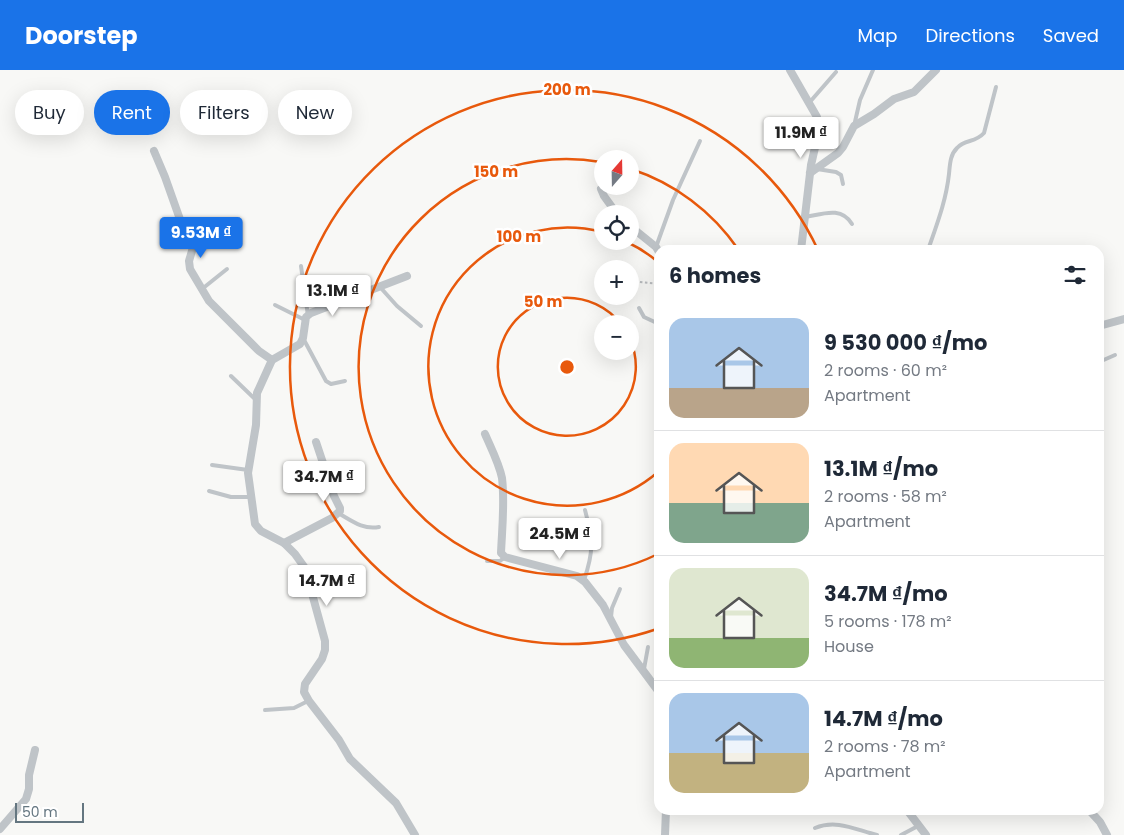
<!DOCTYPE html>
<html lang="en">
<head>
<meta charset="utf-8">
<style>
  :root { --surface:#fff; --page:#f2f2f3; --text:#1f2937; --muted:#747a83; --line:#e0e1e3; --accent:#1a73e8 }
  body { margin:0; font-family:Poppins,sans-serif; background:var(--page); color:var(--text); height:100vh; display:flex; flex-direction:column; font-size:19px; white-space:nowrap }
  * { box-sizing:border-box; margin:0 }
  p { font-size:16px; color:var(--muted) }
  .icon { flex:none; width:28px; height:28px; fill:none; stroke:currentColor; stroke-width:2; stroke-linecap:round; stroke-linejoin:round }
  .map { position:relative; flex:1; overflow:hidden }
  .drawer { position:absolute; left:654px; top:175px; width:450px; height:570px; display:flex; flex-direction:column; background:var(--surface); border-radius:15px; box-shadow:0 5px 20px #0002 }
  .drawer>* { flex:none }
  .banner { position:absolute; left:15px; top:20px; width:475px; height:45px; display:flex; gap:10px }
  .needle { width:32px; rotate:20deg }
  .buttons { position:absolute; left:594px; top:80px; display:grid; gap:10px }
  .buttons a { display:grid; place-items:center; width:45px; height:45px; border-radius:50%; background:var(--surface); box-shadow:0 5px 20px #0002; font-size:25px }
  .scale { position:absolute; left:15px; bottom:12px; width:69px; box-sizing:border-box; padding-left:5px; border:2px solid #647680; border-top:0; font-size:14px; line-height:18px; white-space:nowrap; color:#647680; -webkit-text-stroke:4px #fff; paint-order:stroke }
  .price { position:absolute; translate:-50% -42px; padding:0 11px; border-radius:5px; background:#fff; color:#222; font-size:16px; line-height:32px; filter:drop-shadow(0 1px 2px #0008) }
  .price::after { content:''; position:absolute; left:50%; top:30px; width:15px; height:11px; margin-left:-8px; background:inherit; clip-path:polygon(0 0,100% 0,50% 100%) }
  .price.active { background:var(--accent); color:#fff }
  ul { padding:0; list-style:none }
  li { display:flex; align-items:center; gap:15px; height:125px; padding:0 15px }
  li+li { border-top:1px solid var(--line) }
  li span { display:grid; place-items:center; flex:none; width:140px; height:100px; border-radius:15px; color:#555 }
  li>.icon { margin-inline-start:auto }
  span .icon { width:60px; height:60px; fill:#fffc; stroke-width:1 }
  li b { font-size:21px }
  h2 { display:flex; justify-content:space-between; align-items:center; height:60px; padding:0 15px; font-size:21px }
  .pill { padding:0 18px; border-radius:22px; background:var(--surface); box-shadow:0 5px 20px #0002; font-size:18px; line-height:45px }
  .pill.active { background:var(--accent); color:#fff }
  header { display:flex; align-items:center; gap:30px; box-sizing:border-box; height:70px; padding:0 25px; background:var(--accent); color:#fff }
  header strong { font-size:24px }
  nav { display:flex; gap:28px; margin-inline-start:auto; font-size:18px }
  .map>svg:first-child { display:block }
</style>
</head>
<body>
<header>
<strong>Doorstep</strong>
<nav><a>Map</a><a>Directions</a><a>Saved</a></nav>
</header>
<div class="map">
<svg width="1124" height="765" viewBox="0 0 1124 765">
  <rect width="100%" height="100%" fill="#f8f8f6"/>
  <g fill="none" stroke-linecap="round" stroke-linejoin="round">
    <path stroke="#babdc0" stroke-width="2" stroke-dasharray="2.5 2.5" stroke-linecap="butt" d="M630 211 659 214"/>
    <g stroke="#bfc4c8" stroke-width="4">
      <path d="M809 33 836 2"/>
      <path d="M854 56 860 30 873 0"/>
      <path d="M817 99 836 102 841 105 843 114"/>
      <path d="M805 147C823 144 841 136 852 154"/>
      <path d="M598 162 602 161"/>
      <path d="M656 177 673 130 700 71"/>
      <path d="M928 180C937 154 946 131 949 104 950 94 950 85 957 78 965 69 975 73 984 63L996 17"/>
      <path d="M301 196 308 246"/>
      <path d="M380 217 397 236 421 256"/>
      <path d="M202 219 227 199"/>
      <path d="M275 235 305 250"/>
      <path d="M639 238 644 247 659 254"/>
      <path d="M303 268 326 311 331 314 345 311"/>
      <path d="M1099 292 1115 285"/>
      <path d="M231 306 256 330"/>
      <path d="M212 395 248 400"/>
      <path d="M209 421 231 427H250"/>
      <path d="M338 443C352 451 363 460 379 457"/>
      <path d="M487 491H500L505 487"/>
      <path d="M584 510C594 481 593 470 585 440"/>
      <path d="M611 547 612 538 620 519"/>
      <path d="M644 599 648 577"/>
      <path d="M265 640 294 638 308 631"/>
      <path d="M815 758C837 749 856 760 877 765"/>
      <path d="M901 765 918 756"/>
    </g>
    <g stroke="#bfc4c8" stroke-width="8">
      <path d="M790 0 817 47 819 60 811 95 801 180"/>
      <path d="M154 81 165 107 182 155 192 168 194 174 189 191 190 199 209 231 259 281 272 290"/>
      <path d="M810 103 838 83 843 77 854 56 874 44 894 29 914 22 936 0"/>
      <path d="M601 119 604 126 617 144"/>
      <path d="M630 156 656 177 659 182"/>
      <path d="M407 206 311 243 306 247 303 268 300 274 272 290 257 323 256 355 248 403 255 454 261 461 284 473 295 484 305 498 325 571V580L322 589 305 614 304 622 309 631 339 670 350 689 396 733 415 765"/>
      <path d="M1099 256 1124 249"/>
      <path d="M485 364C491 378 499 393 502 408 505 433 502 459 501 483L505 487 577 506 585 512 603 535 624 575 659 622"/>
      <path d="M284 473 332 448 340 441V438L334 426 316 372"/>
      <path d="M907 740 926 765"/>
      <path d="M1089 740 1100 752 1107 765"/>
      <path d="M0 759 26 729 29 719V705L35 680"/>
      <path d="M665 765 666 740"/>
    </g>
  </g>
  <g fill="none" stroke="#e8590c" stroke-width="2.5">
    <path d="M630 269A69 69 0 1 1 621 254"/>
    <path d="M658 402A139 139 0 1 1 602 162M627 172A139 139 0 0 1 658 192"/>
    <path d="M658 484A208 208 0 1 1 601 92M631 99A208 208 0 0 1 738 179"/>
    <path d="M657 559A277 277 0 1 1 818 180"/>
  </g>
  <circle cx="567" cy="297" r="8" fill="#e8590c" stroke="#fff" stroke-width="2.5"/>
  <g font-size="15" text-anchor="middle" font-weight="bold" fill="#e8590c" stroke="#fff" stroke-width="5" stroke-linejoin="round" paint-order="stroke">
    <text x="567" y="25">200 m</text>
    <text x="496" y="107">150 m</text>
    <text x="519" y="172">100 m</text>
    <text x="543" y="237">50 m</text>
  </g>
</svg>
<div class="buttons">
<a><svg class="needle" viewBox="-14 -14 28 28"><path d="M0-13l5 13h-10z" fill="#e53935"/><path d="M0 13l5-13h-10z" fill="#747a83"/></svg></a>
<a><svg class="icon" aria-label="locate" viewBox="0 0 24 24"><circle cx="12" cy="12" r="6"/><path d="M12 2v4M12 18v4M2 12h4M18 12h4"/></svg></a>
<a>+</a>
<a>−</a>
</div>
<div class="scale">50 m</div>
<b class="price" style="left:801px;top:89px">11.9M ₫</b>
<b class="price active" style="left:201px;top:189px">9.53M ₫</b>
<b class="price" style="left:333px;top:247px">13.1M ₫</b>
<b class="price" style="left:324px;top:433px">34.7M ₫</b>
<b class="price" style="left:560px;top:490px">24.5M ₫</b>
<b class="price" style="left:327px;top:537px">14.7M ₫</b>
<div class="banner">
<a class="pill">Buy</a>
<a class="pill active">Rent</a>
<a class="pill">Filters</a>
<a class="pill">New</a>
</div>
<section class="drawer">
<h2>6 homes<svg class="icon" aria-label="filters" viewBox="0 0 24 24"><path d="M4 7h16M4 17h16"/><circle cx="9" cy="7" r="2"/><circle cx="15" cy="17" r="2"/></svg></h2>
<ul>
<li><span style="background:linear-gradient(#a9c7e8 70%,#b9a48a 0)"><svg class="icon" aria-label="home" viewBox="0 0 24 24"><path d="M3 11l9-7 9 7M6 9v11h12V9"/></svg></span><div><b>9 530 000 ₫/mo</b><p>2 rooms · 60 m²</p><p>Apartment</p></div></li>
<li><span style="background:linear-gradient(#ffd9b3 60%,#7fa58c 0)"><svg class="icon" aria-label="home" viewBox="0 0 24 24"><path d="M3 11l9-7 9 7M6 9v11h12V9"/></svg></span><div><b>13.1M ₫/mo</b><p>2 rooms · 58 m²</p><p>Apartment</p></div></li>
<li><span style="background:linear-gradient(#dfe7d0 70%,#8fb573 0)"><svg class="icon" aria-label="home" viewBox="0 0 24 24"><path d="M3 11l9-7 9 7M6 9v11h12V9"/></svg></span><div><b>34.7M ₫/mo</b><p>5 rooms · 178 m²</p><p>House</p></div></li>
<li><span style="background:linear-gradient(#a9c7e8 60%,#c2b280 0)"><svg class="icon" aria-label="home" viewBox="0 0 24 24"><path d="M3 11l9-7 9 7M6 9v11h12V9"/></svg></span><div><b>14.7M ₫/mo</b><p>2 rooms · 78 m²</p><p>Apartment</p></div></li>
</ul>
</section>
</div>
</body>
</html>
